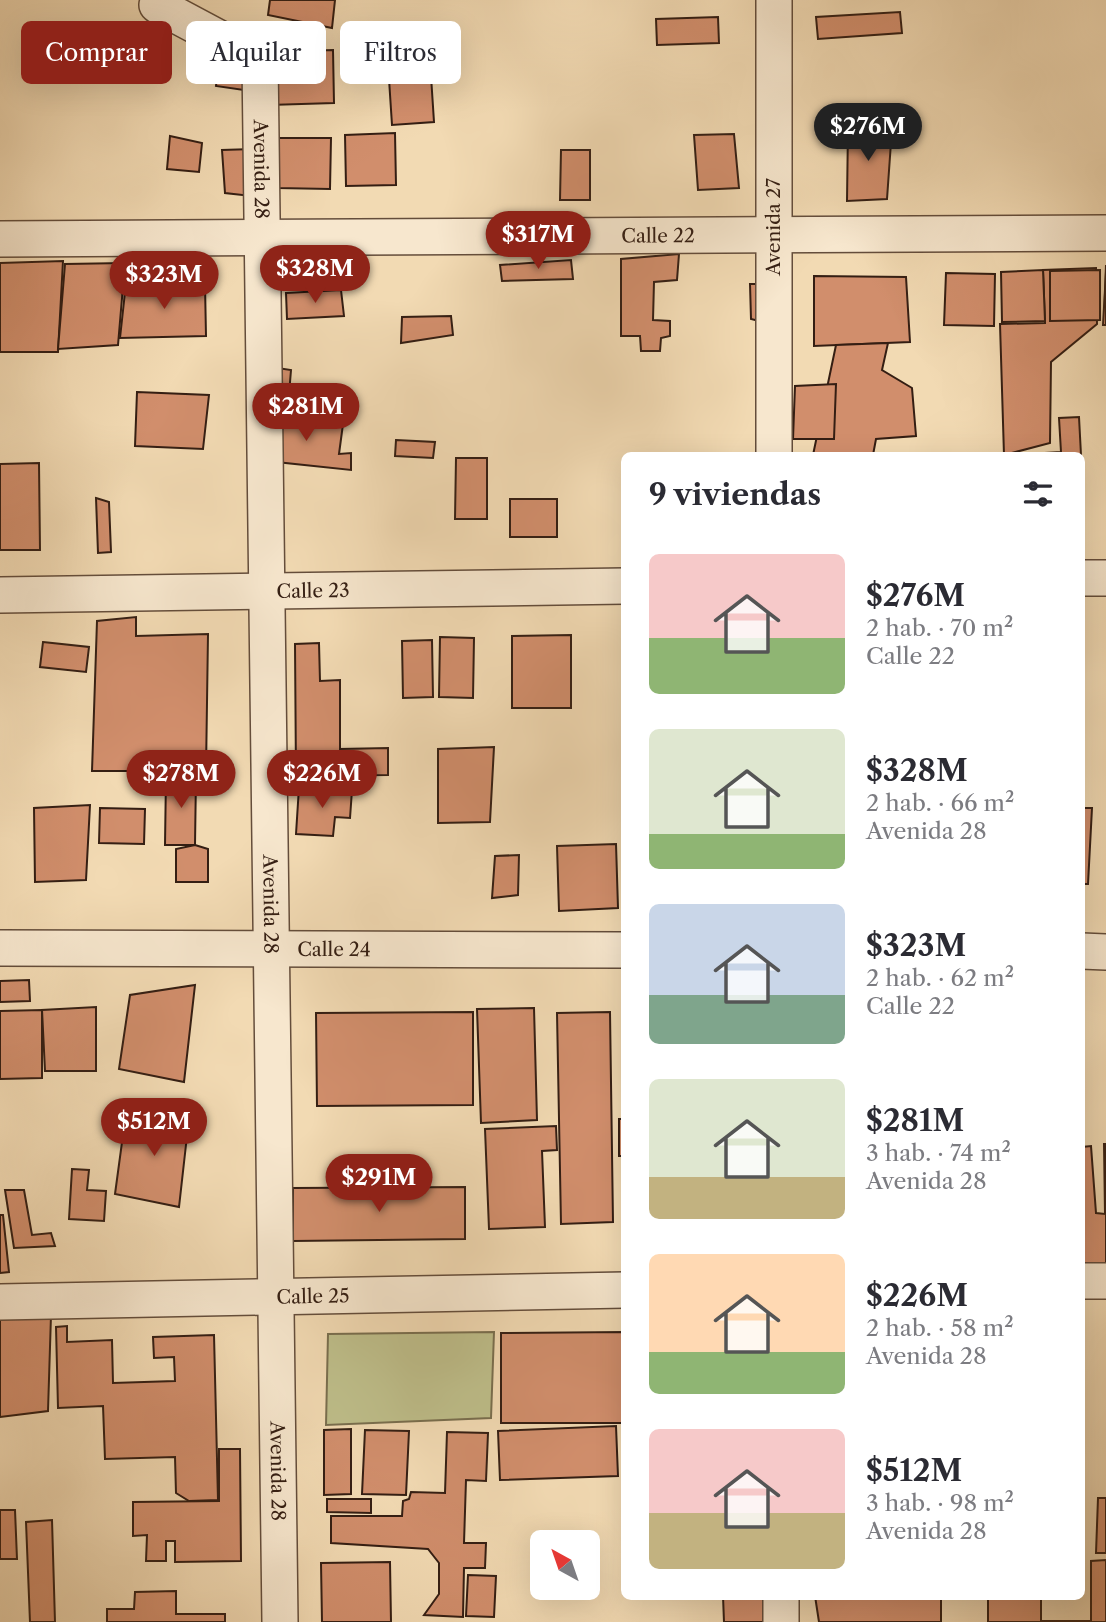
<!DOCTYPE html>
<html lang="es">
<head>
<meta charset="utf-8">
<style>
  :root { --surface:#fff; --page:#f7f7f7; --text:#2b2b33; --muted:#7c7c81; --accent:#8f2418 }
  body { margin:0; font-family:"Libre Caslon Text",serif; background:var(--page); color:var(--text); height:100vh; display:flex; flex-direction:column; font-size:26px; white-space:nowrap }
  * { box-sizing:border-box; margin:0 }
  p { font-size:23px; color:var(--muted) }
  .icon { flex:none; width:38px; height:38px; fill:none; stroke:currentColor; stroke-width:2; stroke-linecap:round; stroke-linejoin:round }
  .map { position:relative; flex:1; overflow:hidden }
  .sheet { position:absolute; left:621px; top:452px; width:464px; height:1148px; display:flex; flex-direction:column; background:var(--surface); border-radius:10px; box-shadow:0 7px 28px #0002 }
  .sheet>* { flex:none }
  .banner { position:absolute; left:21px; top:21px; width:495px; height:63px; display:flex; gap:14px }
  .needle { width:46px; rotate:320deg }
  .controls { position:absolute; left:530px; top:1530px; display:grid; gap:14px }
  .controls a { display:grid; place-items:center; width:70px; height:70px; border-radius:10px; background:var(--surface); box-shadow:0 7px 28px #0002; font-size:35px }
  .price { position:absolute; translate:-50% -60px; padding:0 16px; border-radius:24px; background:var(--accent); color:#fff; font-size:23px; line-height:46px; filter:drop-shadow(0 2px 4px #0008) }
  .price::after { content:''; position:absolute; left:50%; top:42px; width:21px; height:16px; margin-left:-10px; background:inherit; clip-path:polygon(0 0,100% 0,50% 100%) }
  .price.active { background:#222; color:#fff }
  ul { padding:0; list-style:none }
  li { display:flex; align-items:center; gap:21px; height:175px; padding:0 28px }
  li span { display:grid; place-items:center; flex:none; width:196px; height:140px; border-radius:10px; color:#555 }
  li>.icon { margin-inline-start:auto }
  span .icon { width:84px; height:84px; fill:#fffc; stroke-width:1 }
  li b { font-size:30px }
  h2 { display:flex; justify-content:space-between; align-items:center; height:84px; padding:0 28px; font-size:30px }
  .pill { padding:0 24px; border-radius:10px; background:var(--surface); box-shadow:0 7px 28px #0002; font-size:24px; line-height:63px }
  .pill.active { background:var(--accent); color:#fff }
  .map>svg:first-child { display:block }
</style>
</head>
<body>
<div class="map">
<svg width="1106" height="1622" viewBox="0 0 1106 1622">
  <rect width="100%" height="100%" fill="#f2dab3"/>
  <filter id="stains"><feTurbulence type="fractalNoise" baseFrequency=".00286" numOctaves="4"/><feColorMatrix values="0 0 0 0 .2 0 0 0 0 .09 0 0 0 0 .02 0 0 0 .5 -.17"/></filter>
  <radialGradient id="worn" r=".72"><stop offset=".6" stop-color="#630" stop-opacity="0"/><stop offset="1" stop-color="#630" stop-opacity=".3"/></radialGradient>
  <path fill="#bebe8a" stroke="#796e4e" stroke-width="2" d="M494 1332 491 1418 326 1425 328 1334Z"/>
  <g fill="#d18e6c" stroke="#341e13" stroke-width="2">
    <path d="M270 0H335L332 28 268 15Z"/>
    <path d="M900 12 902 33 818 39 816 17Z"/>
    <path d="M718 17 719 43 657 45 656 19Z"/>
    <path d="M391 45 393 69 366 71 364 47Z"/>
    <path d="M333 50 334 103 269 105 268 52Z"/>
    <path d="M219 61 259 69 258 92 216 86Z"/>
    <path d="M431 76 434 122 392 125 389 79Z"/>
    <path d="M848 127 892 128 887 199 847 201Z"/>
    <path d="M395 133 396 185 346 186 345 135Z"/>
    <path d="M734 134 739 188 698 190 694 135Z"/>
    <path d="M170 136 202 143 199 172 167 169Z"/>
    <path d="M277 138H331L330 189 277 188Z"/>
    <path d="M253 149 251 196 225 193 222 150Z"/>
    <path d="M561 150H590V200H560Z"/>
    <path d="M679 254 677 280 654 282 653 320 670 321V336L661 338 660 351H641L640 336H621V259Z"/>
    <path d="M571 260 573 279 502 281 500 265Z"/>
    <path d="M63 261 58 352H0V263Z"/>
    <path d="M125 263 118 345 58 349 65 264Z"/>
    <path d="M1106 265V322H1104Z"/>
    <path d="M1096 268 1097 324 1051 362 1050 443 1004 455 1000 324 1045 323 1043 270Z"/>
    <path d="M1043 270 1045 321 1002 322 1001 272Z"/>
    <path d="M1100 270V320L1050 321V271Z"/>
    <path d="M1106 272V325H1103Z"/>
    <path d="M946 273 995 274 994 326 944 325Z"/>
    <path d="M814 276 906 277 910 342 814 346Z"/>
    <path d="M126 283 205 285 206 336 120 338Z"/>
    <path d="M750 284H765L763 322 751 319Z"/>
    <path d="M341 290 344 316 287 319 286 293Z"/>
    <path d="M451 316 453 335 401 343 402 317Z"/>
    <path d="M888 343 882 370 912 388 916 436 876 439 873 455H813L836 345Z"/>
    <path d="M271 367 291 370 287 418 267 415Z"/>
    <path d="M836 384 834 439H793L795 386Z"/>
    <path d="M137 392 209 395 203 449 135 446Z"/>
    <path d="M267 415 343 424 339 454 351 453V470L267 461Z"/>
    <path d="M1079 417 1081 455H1011L1061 452 1059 418Z"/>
    <path d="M396 440 435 442 433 458 395 456Z"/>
    <path d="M456 458H487V519H455Z"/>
    <path d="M39 463 40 550H0V464Z"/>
    <path d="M1082 480 1084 540 1082 541Z"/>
    <path d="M96 498 109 502 111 552 98 553Z"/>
    <rect x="510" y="499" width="47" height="38"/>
    <path d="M136 617V636L208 634 206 771H92L97 621Z"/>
    <path d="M571 635V708H512V636Z"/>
    <path d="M440 637 474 638 473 698 439 697Z"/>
    <path d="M432 640 433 697 403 698 402 641Z"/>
    <path d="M43 642 89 647 86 672 40 667Z"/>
    <path d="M319 643 320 681 340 680V749L388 748V775L296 776 295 644Z"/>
    <path d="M494 747 490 822 438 823V749Z"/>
    <path d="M166 776H196L195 845H165Z"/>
    <path d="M299 787 352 790 350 818 335 817 333 836 296 834Z"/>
    <path d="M90 805 86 880 35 882 34 808Z"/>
    <path d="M100 808 145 809 144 844 99 843Z"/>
    <path d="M1082 808H1092L1088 884H1082Z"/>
    <path d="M616 844 618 908 559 911 557 846Z"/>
    <path d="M195 845 208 849V882H176V849Z"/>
    <path d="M519 855 518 895 492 898 495 856Z"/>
    <path d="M29 980 30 1001 0 1002V981Z"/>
    <path d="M195 985 184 1082 119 1069 130 995Z"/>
    <path d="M96 1007V1071H45L42 1010Z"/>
    <path d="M534 1008 537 1120 481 1123 477 1009Z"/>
    <path d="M42 1010V1078L0 1079V1011Z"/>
    <path d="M473 1012V1105L317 1106 316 1013Z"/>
    <path d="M610 1012 613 1222 561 1224 557 1013Z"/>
    <path d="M190 1109 179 1207 115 1194 125 1120Z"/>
    <rect x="619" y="1119" width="6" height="37"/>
    <path d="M556 1126 557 1150 542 1151 545 1227 489 1229 485 1129Z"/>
    <path d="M1104 1144H1106V1266L1082 1267V1147L1091 1146 1096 1213 1105 1214Z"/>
    <path d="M72 1169 89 1170 87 1190 106 1191 104 1221 69 1219Z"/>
    <path d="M465 1187V1239L293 1241V1188Z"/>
    <path d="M5 1190H24L32 1235 51 1233 55 1246 14 1248Z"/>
    <path d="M0 1215H3L9 1272 0 1273Z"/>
    <path d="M51 1315 48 1411 0 1417V1319Z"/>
    <path d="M67 1326V1342L112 1340 113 1383 175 1381 174 1357 154 1358 153 1337 214 1335 218 1500 189 1501 176 1493 175 1457 105 1459 103 1406 58 1408 56 1327Z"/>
    <path d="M625 1332V1423H501V1333Z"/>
    <path d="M616 1426 618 1476 500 1480 498 1431Z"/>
    <path d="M351 1429V1494L324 1495V1430Z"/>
    <path d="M365 1430 409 1431 406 1495 362 1494Z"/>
    <path d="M447 1432 488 1433 486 1481 466 1480 464 1543H486L485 1568H464L463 1617 424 1615 439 1594V1563L428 1549 331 1543V1516H402L403 1501 409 1499 411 1492 445 1493Z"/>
    <path d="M219 1449H240L241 1561 175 1562V1541H166V1561H146L147 1535 133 1536V1502L219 1501Z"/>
    <path d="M1098 1498H1106V1553H1096Z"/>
    <path d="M327 1499H371V1513L327 1512Z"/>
    <path d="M0 1510H15L17 1559H0Z"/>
    <path d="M52 1520 55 1622H30L26 1522Z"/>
    <path d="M1106 1560V1622H988V1596H1041V1621H1091V1561Z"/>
    <path d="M390 1562 391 1622H322L321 1563Z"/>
    <path d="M468 1575 496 1576 494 1617 466 1616Z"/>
    <path d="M176 1591V1614H225V1622H107V1609H134L135 1592Z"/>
    <path d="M723 1596H775L776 1622H724Z"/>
    <path d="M815 1596H941V1622H819Z"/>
  </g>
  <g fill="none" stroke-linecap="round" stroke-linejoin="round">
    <g stroke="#644d3b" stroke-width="38">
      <g id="street">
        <path id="s1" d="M157 5 260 60 280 1622"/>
        <path id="s2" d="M0 239 1106 233"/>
        <path d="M774 455V0"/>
        <path d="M1082 578H1106"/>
        <path id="s3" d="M0 595 625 586"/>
        <path id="s4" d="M0 948 625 950"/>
        <path d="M1082 951 1106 952"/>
        <path d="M1082 1281H1106"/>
        <path id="s5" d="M0 1302 625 1290"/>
        <path d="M781 1596V1622"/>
      </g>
    </g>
    <use href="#street" stroke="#f7e7ce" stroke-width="35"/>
  </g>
  <g text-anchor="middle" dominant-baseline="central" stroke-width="7" stroke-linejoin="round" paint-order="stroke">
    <g font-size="19" fill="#341e13" stroke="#f7e7ce">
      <text stroke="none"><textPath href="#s1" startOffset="226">Avenida 28</textPath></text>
      <text transform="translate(773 227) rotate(-90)">Avenida 27</text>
      <text stroke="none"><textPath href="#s2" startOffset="658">Calle 22</textPath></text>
      <text stroke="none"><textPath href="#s3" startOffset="313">Calle 23</textPath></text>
      <text stroke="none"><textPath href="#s1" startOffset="961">Avenida 28</textPath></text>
      <text stroke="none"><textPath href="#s4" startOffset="334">Calle 24</textPath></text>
      <text stroke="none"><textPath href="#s5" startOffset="313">Calle 25</textPath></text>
      <text stroke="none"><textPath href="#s1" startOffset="1528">Avenida 28</textPath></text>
    </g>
  </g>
  <rect width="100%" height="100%" filter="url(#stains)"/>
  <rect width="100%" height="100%" fill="url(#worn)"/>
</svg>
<div class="controls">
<a><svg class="needle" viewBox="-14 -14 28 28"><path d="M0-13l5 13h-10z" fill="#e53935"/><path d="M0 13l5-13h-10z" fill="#7c7c81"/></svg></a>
</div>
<b class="price active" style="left:868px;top:163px">$276M</b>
<b class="price" style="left:538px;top:271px">$317M</b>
<b class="price" style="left:315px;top:305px">$328M</b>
<b class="price" style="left:164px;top:311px">$323M</b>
<b class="price" style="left:306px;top:443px">$281M</b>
<b class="price" style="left:181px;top:810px">$278M</b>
<b class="price" style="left:322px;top:810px">$226M</b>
<b class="price" style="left:154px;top:1158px">$512M</b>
<b class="price" style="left:379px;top:1214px">$291M</b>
<div class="banner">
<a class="pill active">Comprar</a>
<a class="pill">Alquilar</a>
<a class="pill">Filtros</a>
</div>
<section class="sheet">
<h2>9 viviendas<svg class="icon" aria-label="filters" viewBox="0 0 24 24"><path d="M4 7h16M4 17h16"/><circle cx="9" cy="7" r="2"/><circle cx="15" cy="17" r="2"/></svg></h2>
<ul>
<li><span style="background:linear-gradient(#f6c9c9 60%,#8fb573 0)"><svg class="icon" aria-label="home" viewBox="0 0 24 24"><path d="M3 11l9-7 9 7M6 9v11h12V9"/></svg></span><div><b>$276M</b><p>2 hab. · 70 m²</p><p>Calle 22</p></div></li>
<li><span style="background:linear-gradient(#dfe7d0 75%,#8fb573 0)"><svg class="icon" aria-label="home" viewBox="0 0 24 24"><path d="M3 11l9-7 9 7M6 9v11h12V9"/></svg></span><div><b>$328M</b><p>2 hab. · 66 m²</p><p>Avenida 28</p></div></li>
<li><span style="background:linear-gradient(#c9d6e8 65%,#7fa58c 0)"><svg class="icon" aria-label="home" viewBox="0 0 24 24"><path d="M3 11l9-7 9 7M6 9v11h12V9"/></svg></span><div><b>$323M</b><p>2 hab. · 62 m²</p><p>Calle 22</p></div></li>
<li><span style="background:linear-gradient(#dfe7d0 70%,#c2b280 0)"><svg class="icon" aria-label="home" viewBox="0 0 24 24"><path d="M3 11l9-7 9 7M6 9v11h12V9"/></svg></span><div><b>$281M</b><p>3 hab. · 74 m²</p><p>Avenida 28</p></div></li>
<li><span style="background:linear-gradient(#ffd9b3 70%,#8fb573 0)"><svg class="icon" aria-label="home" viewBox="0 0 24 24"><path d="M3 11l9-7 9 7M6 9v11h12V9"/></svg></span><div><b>$226M</b><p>2 hab. · 58 m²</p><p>Avenida 28</p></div></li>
<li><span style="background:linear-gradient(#f6c9c9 60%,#c2b280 0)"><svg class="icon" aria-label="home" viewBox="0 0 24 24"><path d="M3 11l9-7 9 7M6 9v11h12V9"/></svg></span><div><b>$512M</b><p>3 hab. · 98 m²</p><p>Avenida 28</p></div></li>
</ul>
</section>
</div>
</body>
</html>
